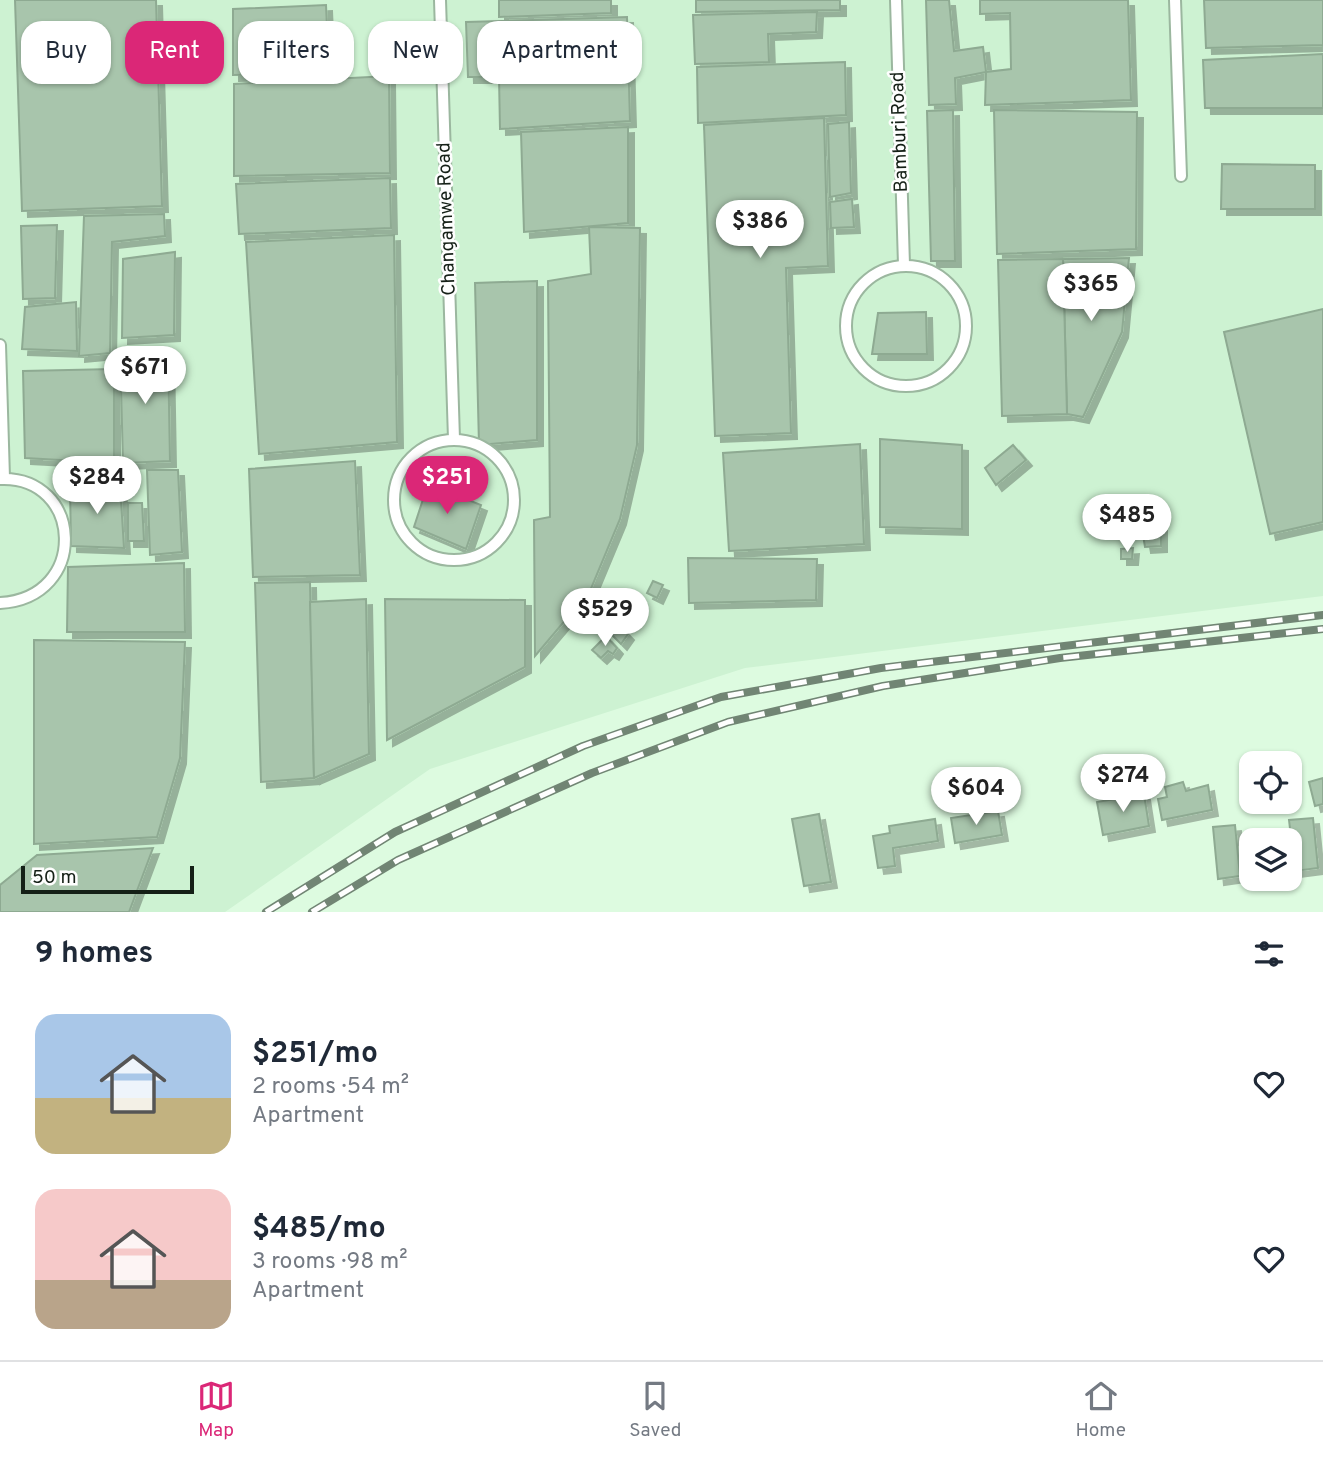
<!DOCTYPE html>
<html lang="en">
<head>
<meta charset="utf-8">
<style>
  :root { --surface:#fff; --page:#f2f2f3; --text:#1f2937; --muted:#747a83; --line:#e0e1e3; --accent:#db2777 }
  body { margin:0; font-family:Overpass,sans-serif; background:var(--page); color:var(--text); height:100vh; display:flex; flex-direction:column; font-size:26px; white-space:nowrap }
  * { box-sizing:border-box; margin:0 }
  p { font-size:23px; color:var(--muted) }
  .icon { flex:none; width:38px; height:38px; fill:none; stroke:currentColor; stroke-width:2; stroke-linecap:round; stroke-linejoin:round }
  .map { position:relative; height:912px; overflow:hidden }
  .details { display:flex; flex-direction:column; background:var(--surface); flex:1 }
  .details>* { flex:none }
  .hud { position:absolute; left:21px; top:21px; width:700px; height:63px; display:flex; gap:14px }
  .buttons { position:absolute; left:1239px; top:751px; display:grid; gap:14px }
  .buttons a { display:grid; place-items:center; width:63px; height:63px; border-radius:14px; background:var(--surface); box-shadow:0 2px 5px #0004; font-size:35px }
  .scale { position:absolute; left:21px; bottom:18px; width:173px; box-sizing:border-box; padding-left:7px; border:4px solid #152017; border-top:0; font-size:19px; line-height:24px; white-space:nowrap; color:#152017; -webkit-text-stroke:5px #fefefe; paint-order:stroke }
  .price { position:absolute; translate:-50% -60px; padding:0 16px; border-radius:24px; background:#fff; color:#222; font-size:23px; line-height:46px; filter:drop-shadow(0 2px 4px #0008) }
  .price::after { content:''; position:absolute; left:50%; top:42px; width:21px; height:16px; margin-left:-10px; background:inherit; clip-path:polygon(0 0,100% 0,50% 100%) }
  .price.on { background:var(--accent); color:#fff }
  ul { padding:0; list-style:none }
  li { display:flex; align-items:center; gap:21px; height:175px; padding:0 35px }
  li span { display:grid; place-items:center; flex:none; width:196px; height:140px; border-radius:21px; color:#555 }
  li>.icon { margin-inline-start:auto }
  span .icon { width:84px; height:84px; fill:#fffc; stroke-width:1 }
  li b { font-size:30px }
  h2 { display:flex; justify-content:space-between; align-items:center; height:84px; padding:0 35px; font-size:30px }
  .tag { padding:0 24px; border-radius:21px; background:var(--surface); box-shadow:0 2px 5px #0004; font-size:24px; line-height:63px }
  .tag.on { background:var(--accent); color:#fff }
  .dock { display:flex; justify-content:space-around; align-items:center; height:98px; border-top:2px solid var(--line); background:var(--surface); font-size:19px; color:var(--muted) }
  .dock a { display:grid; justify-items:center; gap:4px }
  .dock .on { color:var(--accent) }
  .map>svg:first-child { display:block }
</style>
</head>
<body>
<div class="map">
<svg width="1323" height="912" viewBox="0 0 1323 912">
  <defs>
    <filter id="shadow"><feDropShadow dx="6" dy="6" stdDeviation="0" flood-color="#0004"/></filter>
  </defs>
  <rect width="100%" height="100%" fill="#ddfbe0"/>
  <path fill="#cdf2d2" d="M0 0H1323V596L745 668 430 769 225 912H0Z"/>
  <g fill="#a8c5ac" stroke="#8eaa92" stroke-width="2" filter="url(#shadow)">
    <path d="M15 0H156L162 206 22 211Z"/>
    <path d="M499 0H611V13L499 17Z"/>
    <path d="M696 0H840V10L696 12Z"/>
    <path d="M926 0H949L954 51 983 47 986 72 955 78 956 104 929 105Z"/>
    <path d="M980 0H1128L1131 100 985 105 986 72 1011 69 1010 13 980 14Z"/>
    <path d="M1204 0H1323V45L1206 48Z"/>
    <path d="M326 5 329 73 233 75V9Z"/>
    <path d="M817 12 816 32 768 34 769 62 695 64 693 15Z"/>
    <path d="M627 17 630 121 500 129 499 77H468L466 22Z"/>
    <path d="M1323 54V108H1205L1203 60Z"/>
    <path d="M845 62 846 115 698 123 697 67Z"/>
    <path d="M389 76 390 173 234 176V84Z"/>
    <path d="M953 110 955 261H931L927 111Z"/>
    <path d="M994 110 1137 112 1136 249 997 254Z"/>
    <path d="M824 118 828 266 786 268 791 433 715 436 704 125Z"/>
    <path d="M849 122 851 193 830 197 828 124Z"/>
    <path d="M628 127V223L524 232 521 132Z"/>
    <path d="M1222 164 1315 165V209H1221Z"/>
    <path d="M390 178 391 228 239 234 236 184Z"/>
    <path d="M852 199 854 227 831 228 830 202Z"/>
    <path d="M164 214 165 236 112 242 110 353 79 356 84 216Z"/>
    <path d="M57 225 55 298 23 299 21 226Z"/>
    <path d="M589 227 640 228 637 445 620 519 590 591 535 656 534 520 550 517 548 281 591 274Z"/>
    <path d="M394 235 397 442 259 454 246 242Z"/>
    <path d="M175 252 174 335 122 338 123 259Z"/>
    <path d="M1129 258 1122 332 1083 417 1067 414 1063 259Z"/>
    <path d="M1063 259 1067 414 1002 416 998 260Z"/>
    <path d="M537 281V440L479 445 475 283Z"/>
    <path d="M76 302 77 351 22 349 25 307Z"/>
    <path d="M1323 309V522L1270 534 1224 332Z"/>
    <path d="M926 312 927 354H872L878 313Z"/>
    <path d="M168 349 170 461 123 463 120 350Z"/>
    <path d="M114 369V463L25 458 23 371Z"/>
    <path d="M880 439 962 445V529L880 527Z"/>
    <path d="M860 444 864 544 729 551 723 453Z"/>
    <path d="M1013 445 1026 460 996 485 985 468Z"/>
    <path d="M355 461 360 575 253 577 249 469Z"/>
    <path d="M147 470H178L182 552 150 555Z"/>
    <path d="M120 484 124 548 71 546 70 486Z"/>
    <path d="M428 484 481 505 466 549 414 527Z"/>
    <path d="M128 503H142L144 541H128Z"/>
    <path d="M1161 525V546L1145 547 1142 529Z"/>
    <path d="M1133 548 1132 559H1121V549Z"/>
    <path d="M688 558 817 559 816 600 689 603Z"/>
    <path d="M184 563 185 632H67L68 567Z"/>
    <path d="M653 581 663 585 657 598 647 593Z"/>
    <path d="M310 582 314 778 261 782 255 583Z"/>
    <path d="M366 599 369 754 314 778 310 602Z"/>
    <path d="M385 599 525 600V667L387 740Z"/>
    <path d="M629 603 635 611 620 626 628 634 621 644 608 631Z"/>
    <path d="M606 636 617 648 613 654 608 651 601 658 592 650Z"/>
    <path d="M34 640 185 642 180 758 157 837 34 844Z"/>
    <path d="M1323 778V804L1315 806 1309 782Z"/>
    <path d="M1183 782 1186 791 1208 785 1212 810 1162 820 1158 799 1167 797 1165 787Z"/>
    <path d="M1144 794 1149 826 1103 835 1097 802Z"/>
    <path d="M998 811 1002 835 955 843 951 818Z"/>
    <path d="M819 814 831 882 804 886 792 819Z"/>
    <path d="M1313 818 1318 868 1295 871 1289 820Z"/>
    <path d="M935 819 938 841 893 848 895 866 878 868 873 836 890 833 889 826Z"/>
    <path d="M1235 825 1240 876 1218 879 1213 827Z"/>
    <path d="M153 848 129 912H0V885L37 855Z"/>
  </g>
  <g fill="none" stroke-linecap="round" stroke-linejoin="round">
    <g stroke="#9bb79f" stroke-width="14">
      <g id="service">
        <path d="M440 0 454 439"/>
        <path d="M896 0 904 265"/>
        <path d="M1175 0 1181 176"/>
        <circle cx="906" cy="326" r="60"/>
        <path d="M0 345 4 478"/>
        <circle cx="454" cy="500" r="60"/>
        <path d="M0 479C83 475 90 598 0 603"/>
      </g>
    </g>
    <use href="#service" stroke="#fff" stroke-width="10"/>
    <g stroke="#718574" stroke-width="8">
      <g id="rail">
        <path d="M266 912 395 832 583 746 721 697 881 668 1323 615"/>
        <path d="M312 912 398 860 592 773 728 722 883 686 1060 658 1323 629"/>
      </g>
    </g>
    <use href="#rail" stroke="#fefefe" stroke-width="5" stroke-dasharray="16" stroke-linecap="butt"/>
  </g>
  <g text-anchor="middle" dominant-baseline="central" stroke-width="5" stroke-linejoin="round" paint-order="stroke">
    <g font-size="19" fill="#152017" stroke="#fefefe">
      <text transform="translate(900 132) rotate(-92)">Bamburi Road</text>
      <text transform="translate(447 219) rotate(-92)">Changamwe Road</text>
    </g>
  </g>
</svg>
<div class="buttons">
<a><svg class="icon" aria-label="locate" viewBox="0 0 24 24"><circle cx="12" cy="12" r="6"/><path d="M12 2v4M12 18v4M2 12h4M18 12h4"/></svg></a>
<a><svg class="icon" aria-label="layers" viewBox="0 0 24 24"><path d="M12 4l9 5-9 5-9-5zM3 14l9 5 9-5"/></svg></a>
</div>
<div class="scale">50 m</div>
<b class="price" style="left:760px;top:260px">$386</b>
<b class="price" style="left:1091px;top:323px">$365</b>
<b class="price" style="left:145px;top:406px">$671</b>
<b class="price" style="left:97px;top:516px">$284</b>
<b class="price on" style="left:447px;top:516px">$251</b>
<b class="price" style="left:1127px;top:554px">$485</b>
<b class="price" style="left:605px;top:648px">$529</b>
<b class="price" style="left:1123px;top:814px">$274</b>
<b class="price" style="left:976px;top:827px">$604</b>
<div class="hud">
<a class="tag">Buy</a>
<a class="tag on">Rent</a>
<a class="tag">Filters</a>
<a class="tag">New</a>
<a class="tag">Apartment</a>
</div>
</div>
<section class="details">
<h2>9 homes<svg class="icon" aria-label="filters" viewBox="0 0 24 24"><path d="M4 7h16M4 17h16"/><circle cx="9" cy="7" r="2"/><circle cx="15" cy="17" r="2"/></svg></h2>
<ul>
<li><span style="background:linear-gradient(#a9c7e8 60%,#c2b280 0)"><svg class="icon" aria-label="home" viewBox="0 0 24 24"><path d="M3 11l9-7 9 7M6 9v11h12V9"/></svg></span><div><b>$251/mo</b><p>2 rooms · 54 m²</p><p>Apartment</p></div><svg class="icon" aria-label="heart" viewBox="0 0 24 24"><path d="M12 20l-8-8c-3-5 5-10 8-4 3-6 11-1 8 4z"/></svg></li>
<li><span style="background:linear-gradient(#f6c9c9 65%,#b9a48a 0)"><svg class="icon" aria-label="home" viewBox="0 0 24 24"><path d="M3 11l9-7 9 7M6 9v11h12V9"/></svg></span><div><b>$485/mo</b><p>3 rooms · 98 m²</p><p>Apartment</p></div><svg class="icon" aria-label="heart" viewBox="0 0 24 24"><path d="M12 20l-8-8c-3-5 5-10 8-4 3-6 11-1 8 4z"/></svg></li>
</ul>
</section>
<nav class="dock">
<a class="on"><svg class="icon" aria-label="map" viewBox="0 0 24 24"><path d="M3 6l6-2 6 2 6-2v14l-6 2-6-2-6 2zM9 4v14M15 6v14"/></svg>Map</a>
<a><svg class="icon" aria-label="saved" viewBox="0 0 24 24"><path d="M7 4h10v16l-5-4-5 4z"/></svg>Saved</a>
<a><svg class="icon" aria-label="home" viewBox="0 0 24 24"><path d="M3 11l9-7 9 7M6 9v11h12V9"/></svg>Home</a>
</nav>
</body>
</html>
